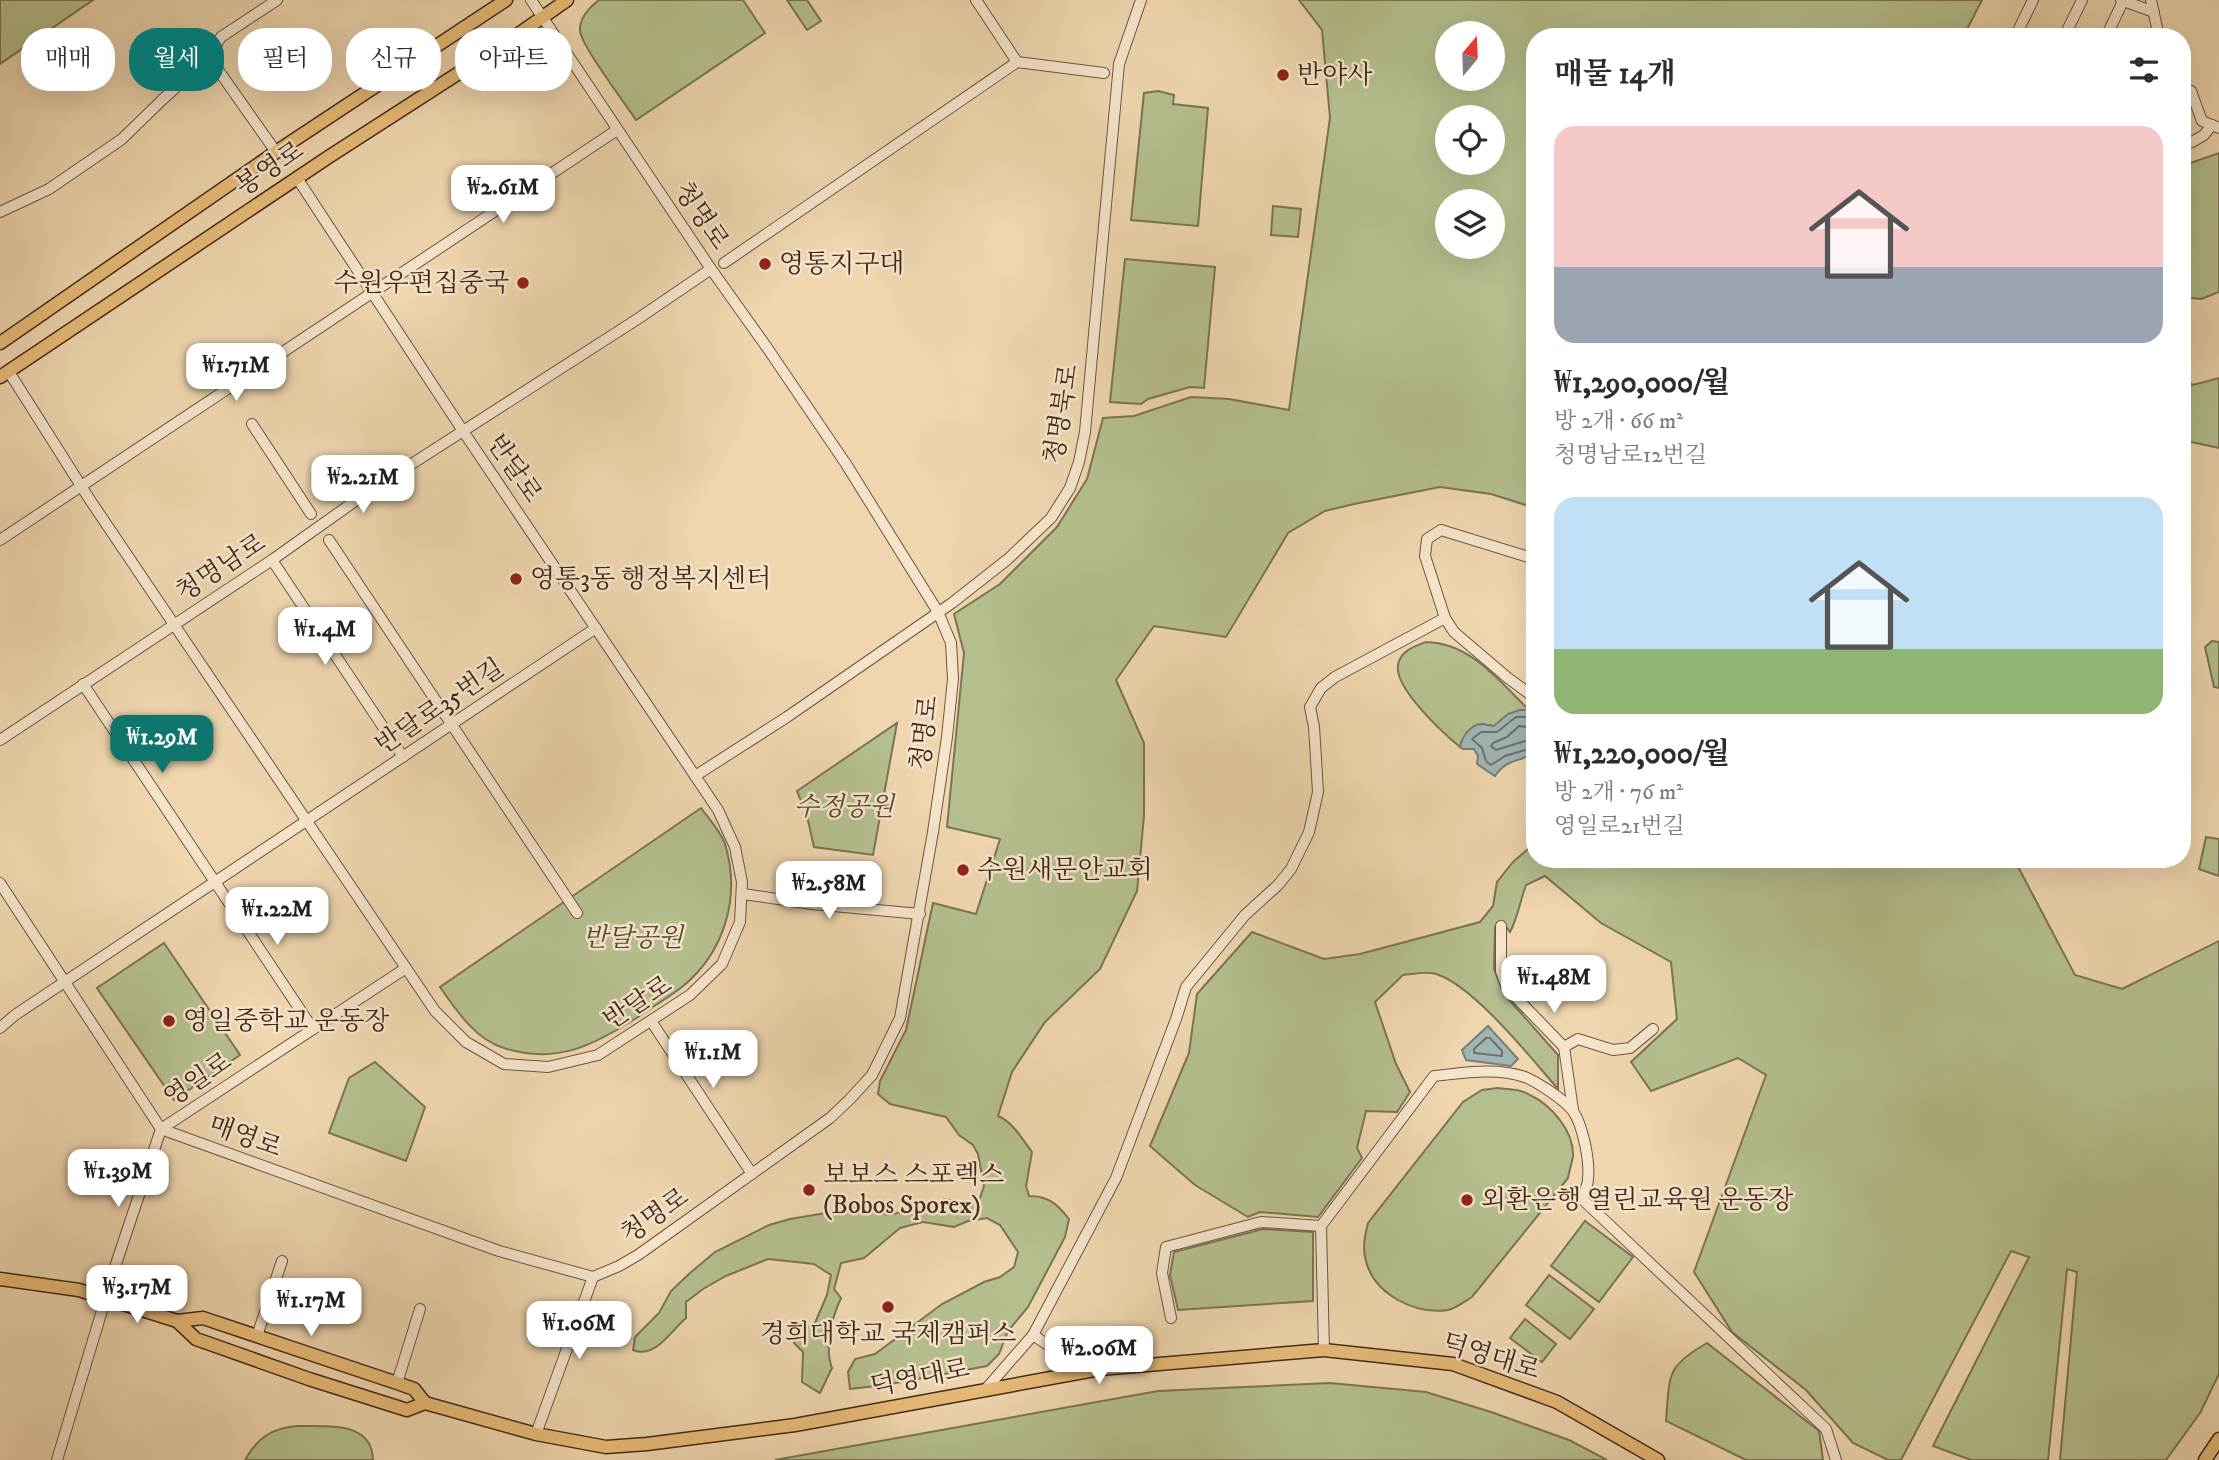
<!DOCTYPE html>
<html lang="ko">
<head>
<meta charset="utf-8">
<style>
  :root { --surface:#fff; --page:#f7f7f7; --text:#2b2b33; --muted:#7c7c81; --accent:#0f766e }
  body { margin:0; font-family:"IM FELL DW Pica","Noto Serif KR",serif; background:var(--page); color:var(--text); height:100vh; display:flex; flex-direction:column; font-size:26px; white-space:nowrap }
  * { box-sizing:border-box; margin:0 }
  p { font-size:23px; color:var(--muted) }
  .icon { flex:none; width:38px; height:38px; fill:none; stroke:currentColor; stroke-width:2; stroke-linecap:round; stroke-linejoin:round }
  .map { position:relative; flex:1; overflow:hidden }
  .side { position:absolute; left:1526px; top:28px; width:665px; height:840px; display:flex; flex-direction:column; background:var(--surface); border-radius:28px; box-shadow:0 7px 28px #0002 }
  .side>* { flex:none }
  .top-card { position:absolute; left:21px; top:28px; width:665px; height:63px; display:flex; gap:14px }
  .needle { width:46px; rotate:19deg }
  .tools { position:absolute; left:1435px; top:21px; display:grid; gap:14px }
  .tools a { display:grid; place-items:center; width:70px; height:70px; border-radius:50%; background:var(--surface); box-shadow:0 7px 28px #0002; font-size:35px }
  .price { position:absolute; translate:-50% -60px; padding:0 16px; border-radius:14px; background:#fff; color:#222; font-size:23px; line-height:46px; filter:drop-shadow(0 2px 4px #0008) }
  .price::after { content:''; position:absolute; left:50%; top:42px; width:21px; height:16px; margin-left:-10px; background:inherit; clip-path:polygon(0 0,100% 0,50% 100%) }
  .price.active { background:var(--accent); color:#fff }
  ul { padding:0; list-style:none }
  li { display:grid; align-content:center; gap:14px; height:371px; padding:0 28px }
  li span { display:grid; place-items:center; height:217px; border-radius:21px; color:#555 }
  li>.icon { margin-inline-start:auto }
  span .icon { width:126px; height:126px; fill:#fffc; stroke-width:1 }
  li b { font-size:30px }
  h2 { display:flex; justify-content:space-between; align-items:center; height:84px; padding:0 28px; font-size:30px }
  .tag { padding:0 24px; border-radius:28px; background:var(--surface); box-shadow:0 7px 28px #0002; font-size:24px; line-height:63px }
  .tag.active { background:var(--accent); color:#fff }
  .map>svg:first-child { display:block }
</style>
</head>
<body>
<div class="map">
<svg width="2219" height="1460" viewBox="0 0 2219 1460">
  <rect width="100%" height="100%" fill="#efd6af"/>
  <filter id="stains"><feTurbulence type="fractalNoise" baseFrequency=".00286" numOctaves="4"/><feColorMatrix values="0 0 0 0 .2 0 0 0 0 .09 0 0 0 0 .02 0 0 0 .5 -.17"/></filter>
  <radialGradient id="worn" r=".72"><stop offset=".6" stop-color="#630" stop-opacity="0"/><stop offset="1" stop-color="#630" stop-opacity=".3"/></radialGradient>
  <g fill="#b5bf8e" stroke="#7c7454" stroke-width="2" fill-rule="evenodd">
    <path d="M0 0H93L0 64Z"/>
    <path d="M599 0H743L765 33 636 120C625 103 582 47 580 31 579 18 590 7 599 0Z"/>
    <path d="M787 0H807L821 21 807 30Z"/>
    <path d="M1299 0H1982L1963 37H1535V508L1491 494 1440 487 1354 504 1325 511 1288 533 1226 637 1154 626 1116 680 1144 743V816L1137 891 1100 969 1045 1022 1012 1072 998 1116C1013 1122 1022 1139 1032 1152L1026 1186 1029 1196C1049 1196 1057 1204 1069 1219L1065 1237 1028 1307 1008 1331 999 1354 987 1366 885 1385 850 1389 848 1372 855 1359 875 1354 942 1304 984 1282 1000 1277 1014 1267 1018 1252 1000 1225 987 1218 968 1221 954 1227 923 1222 900 1228 864 1258 841 1263 834 1289 841 1298C832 1317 824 1347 832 1368L820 1393 802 1382 803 1352 794 1343 799 1331 815 1323 827 1295 831 1275 814 1264 768 1259 726 1276 703 1289 686 1302V1318C670 1332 655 1359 633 1350L635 1337 659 1313 671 1291 690 1273 715 1252 769 1225 790 1219 862 1207 888 1215 930 1206 944 1199 968 1203 980 1198 984 1186 978 1154 973 1145 959 1135 946 1117 890 1104 878 1094 880 1081 906 1030 933 903 976 914 1000 839 947 827 964 653 954 614 1000 584 1057 527 1087 479 1103 418 1134 416 1191 397 1229 399 1289 410 1330 118 1322 30ZM1447 33H1493V79H1447ZM1447 117H1493V163H1447ZM1447 201H1493V247H1447Z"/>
    <path d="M1158 91 1174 95 1173 104 1208 108 1198 226 1131 220 1144 93Z"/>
    <path d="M2219 153V292L2201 299 2182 297V166Z"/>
    <path d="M484 169 498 190 475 206 460 186Z"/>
    <path d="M1273 206 1301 209 1298 237 1271 235Z"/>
    <path d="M1125 259 1215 267 1204 388 1190 387 1148 399 1141 404 1110 402Z"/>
    <path d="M2219 378V448L2182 440V379L2193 385Z"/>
    <path d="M2212 641 2219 642V688L2214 687 2205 647Z"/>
    <path d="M1426 642C1471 643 1499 681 1529 710 1510 709 1508 719 1494 726L1481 724 1462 740 1460 747C1443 733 1394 688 1398 665 1400 651 1415 646 1426 642Z"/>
    <path d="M897 723 873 855 814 847 807 816 797 791Z"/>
    <path d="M701 808C709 819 721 832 725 844 741 896 725 952 682 987 668 998 652 1007 638 1017 594 1045 557 1065 504 1048 476 1040 456 1010 440 987Z"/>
    <path d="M2206 837 2219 839V876L2199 869Z"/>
    <path d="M1535 843V859H2014L2075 975 2122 989 2219 941V1374L2200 1413 2166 1460H2060L2077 1272 2067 1269 2048 1460H1971L1933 1446 2029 1257 2011 1251 1901 1460H1888L1853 1443 1806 1390 1732 1332 1694 1272 1766 1075 1738 1058 1651 1091 1631 1062 1677 1019 1671 962 1601 923 1545 876 1526 885C1520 901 1518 917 1510 932L1502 922 1495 927 1494 969 1504 994 1558 1055V1089C1531 1058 1473 985 1436 974 1426 971 1414 974 1403 975L1375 1002 1396 1064 1410 1092 1397 1112 1366 1111 1357 1148 1362 1158 1318 1217 1260 1212 1248 1217 1195 1185 1150 1146 1189 1053 1197 994 1252 932 1324 959 1360 954 1480 922 1493 906 1497 882 1513 862Z"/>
    <path d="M164 943 240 1055 174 1100 97 988Z"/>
    <path d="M375 1062 425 1107 406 1161 329 1133 349 1078Z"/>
    <path d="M1497 1088C1508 1089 1520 1089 1530 1095 1551 1105 1574 1131 1573 1156 1572 1163 1569 1171 1568 1178L1472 1297C1464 1302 1456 1308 1448 1310 1415 1315 1374 1294 1366 1261 1362 1248 1365 1235 1368 1223L1463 1102 1482 1090Z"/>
    <path d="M1585 1221 1633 1257 1599 1302 1551 1266Z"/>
    <path d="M1263 1229 1313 1232V1301L1178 1310 1170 1275 1174 1252Z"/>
    <path d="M1549 1275 1594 1309 1570 1339 1526 1305Z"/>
    <path d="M1525 1319 1556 1344 1542 1362 1510 1338Z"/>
    <path d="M1707 1343 1819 1431 1823 1460H1746L1666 1421C1670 1375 1665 1367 1707 1343Z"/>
    <path d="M1330 1383 1426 1392 1491 1412 1569 1440 1607 1460H775L1158 1391Z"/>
    <path d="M297 1426C326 1427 372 1420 373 1460H245C257 1438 272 1428 297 1426Z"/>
  </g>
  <g fill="#9fb6b6" stroke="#7a7e77" stroke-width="2">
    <path d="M1520 710H1529L1535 715V752C1519 763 1507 758 1495 776L1477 764 1478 756 1474 749H1463L1460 747C1462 737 1470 725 1481 724 1485 724 1490 726 1494 726L1508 714Z"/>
    <path d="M1488 1026 1518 1059 1511 1066 1466 1060 1462 1050Z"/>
  </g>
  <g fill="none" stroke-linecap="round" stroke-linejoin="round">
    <g stroke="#707068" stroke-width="2">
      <path d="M1535 720 1525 717H1516L1497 732H1481L1472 739 1482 748 1486 761 1491 765 1505 756 1535 747"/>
      <path d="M1535 728 1519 726 1507 737 1493 743 1491 746 1496 750 1535 738"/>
      <path d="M1486 1038H1490L1502 1051V1056L1474 1053V1049Z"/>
    </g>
    <g stroke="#6d553e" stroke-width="12">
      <g id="minor">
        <path d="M531 0 711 269 768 349 846 464 938 612 951 643 953 679 947 737 933 832 900 1018 872 1075 850 1099 830 1118 638 1255 619 1266 593 1277 536 1434"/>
        <path d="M976 0 1017 62"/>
        <path d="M2121 0 2154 12"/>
        <path d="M2151 0 2159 37"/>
        <path d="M2015 37 2033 0"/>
        <path d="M2064 37 2082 0"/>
        <path d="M2106 37 2123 1"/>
        <path d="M209 57 276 152"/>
        <path d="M2182 88 2191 91 2202 121 2219 128"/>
        <path d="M2182 140 2192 142 2204 135 2212 125"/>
        <path d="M0 212 49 189 122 139 162 100 209 57 221 37 277 0"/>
        <path d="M724 263 1017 62 1104 73"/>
        <path d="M9 372 90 500 435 1011 466 1042 504 1064 548 1067 598 1055 690 995 722 964 740 922 742 882 735 847 718 810 463 431 297 178"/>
        <path d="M252 424 311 514"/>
        <path d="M0 540 617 130"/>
        <path d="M329 540 577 913"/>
        <path d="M1535 559 1441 530 1427 539 1425 556 1445 618 1454 632 1508 678 1535 698"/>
        <path d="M272 560 403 757"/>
        <path d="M83 684 313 1029"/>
        <path d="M0 740 272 560 365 494 636 320 711 269"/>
        <path d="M695 776 787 717 952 603 1008 559 1051 518 1070 488 1079 462 1085 432 1119 64 1141 0"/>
        <path d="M0 883 161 1129 499 1251 593 1277"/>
        <path d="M743 894 812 904 920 914"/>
        <path d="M1501 926V971L1507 988 1564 1047 1573 1110"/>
        <path d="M651 1021 752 1174"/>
        <path d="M0 1028 15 1015 596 628"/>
        <path d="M1564 1047 1578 1039 1613 1050 1630 1048 1653 1029"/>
        <path d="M1171 1318 1162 1273 1166 1247 1261 1222 1321 1226"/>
        <path d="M1033 1335 1116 1178 1176 1019 1186 987 1245 915 1278 885 1291 869 1309 832 1318 792 1314 727 1310 707 1321 688 1335 677 1445 618"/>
        <path d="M257 1336 282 1261"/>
        <path d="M1324 1350 1321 1226 1434 1076C1463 1073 1496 1067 1525 1077 1537 1082 1565 1100 1573 1111 1583 1126 1590 1161 1588 1179 1588 1185 1584 1193 1582 1199L1826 1429 1836 1460"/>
        <path d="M397 1383 420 1309"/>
        <path d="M986 1389 1033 1335 1063 1355 1100 1369"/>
        <path d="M57 1460 116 1264 161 1129 406 968"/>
      </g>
    </g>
    <g stroke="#422a19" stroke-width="15">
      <g id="major">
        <path d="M0 343 276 152 506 0"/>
        <path d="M0 377 330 156 510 40 567 0"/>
        <path d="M0 1279 79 1290 177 1321 203 1318 397 1383 414 1389 425 1403 536 1434 606 1447 647 1444 795 1425 1100 1369 1324 1350 1453 1364 1557 1402 1658 1460"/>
        <path d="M177 1321 196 1339 309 1379 407 1410 425 1403"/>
        <path d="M2205 1460 2219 1439"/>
      </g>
    </g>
    <use href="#minor" stroke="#f5e4cb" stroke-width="10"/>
    <use href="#major" stroke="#e8bb78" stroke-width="12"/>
  </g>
  <g fill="#8f2418" stroke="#f5e4cb" stroke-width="2.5">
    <circle cx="1283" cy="75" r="7"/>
    <circle cx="765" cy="264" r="7"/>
    <circle cx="523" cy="283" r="7"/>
    <circle cx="516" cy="579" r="7"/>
    <circle cx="963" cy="870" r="7"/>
    <circle cx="169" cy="1021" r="7"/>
    <circle cx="809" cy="1190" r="7"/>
    <circle cx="1467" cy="1200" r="7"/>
    <circle cx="888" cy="1307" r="7"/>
  </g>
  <g text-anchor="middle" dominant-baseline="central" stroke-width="5" stroke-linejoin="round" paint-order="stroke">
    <g font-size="26" fill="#422a19" stroke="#f5e4cb" text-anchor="start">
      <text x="1297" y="75">반야사</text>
      <text x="779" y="264">영통지구대</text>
      <text x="509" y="283" text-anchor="end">수원우편집중국</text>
      <text x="530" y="579">영통3동 행정복지센터</text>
      <text x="977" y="870">수원새문안교회</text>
      <text x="183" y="1021">영일중학교 운동장</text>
      <text x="823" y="1175">보보스 스포렉스<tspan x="823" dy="30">(Bobos Sporex)</tspan></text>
      <text x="1481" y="1200">외환은행 열린교육원 운동장</text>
      <text x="888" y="1334" text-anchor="middle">경희대학교 국제캠퍼스</text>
    </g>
    <g font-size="26" fill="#422a19" stroke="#f5e4cb">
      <text transform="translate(270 169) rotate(-34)">봉영로</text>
      <text transform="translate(701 216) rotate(56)">청명로</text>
      <text transform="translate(1062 414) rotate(-81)">청명북로</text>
      <text transform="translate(514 469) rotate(56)">반달로</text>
      <text transform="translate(221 568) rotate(-33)">청명남로</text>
      <text transform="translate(440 707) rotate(-34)">반달로35번길</text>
      <text transform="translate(925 733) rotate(-83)">청명로</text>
      <text transform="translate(638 1003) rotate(-33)">반달로</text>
      <text transform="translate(198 1080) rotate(-34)">영일로</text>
      <text transform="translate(245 1137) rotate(20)">매영로</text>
      <text transform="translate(655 1216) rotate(-35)">청명로</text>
      <text transform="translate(1491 1357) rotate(17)">덕영대로</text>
      <text transform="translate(920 1378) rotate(-11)">덕영대로</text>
    </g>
    <g font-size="26" font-style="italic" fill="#594830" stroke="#f5e4cb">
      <text x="844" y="807">수정공원</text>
      <text x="633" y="938">반달공원</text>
    </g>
  </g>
  <rect width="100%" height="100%" filter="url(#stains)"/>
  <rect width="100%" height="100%" fill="url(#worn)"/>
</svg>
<div class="tools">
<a><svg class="needle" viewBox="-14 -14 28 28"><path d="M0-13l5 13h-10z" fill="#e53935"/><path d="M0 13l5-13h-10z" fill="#7c7c81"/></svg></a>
<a><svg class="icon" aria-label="locate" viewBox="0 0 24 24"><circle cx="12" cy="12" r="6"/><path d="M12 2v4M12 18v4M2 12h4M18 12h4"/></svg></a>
<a><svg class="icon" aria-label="layers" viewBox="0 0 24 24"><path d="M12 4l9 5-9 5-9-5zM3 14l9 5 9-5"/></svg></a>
</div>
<b class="price" style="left:503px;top:225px">₩2.61M</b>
<b class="price" style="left:236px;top:403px">₩1.71M</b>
<b class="price" style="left:363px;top:515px">₩2.21M</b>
<b class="price" style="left:325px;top:667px">₩1.4M</b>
<b class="price active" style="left:162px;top:775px">₩1.29M</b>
<b class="price" style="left:829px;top:921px">₩2.58M</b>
<b class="price" style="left:277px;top:947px">₩1.22M</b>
<b class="price" style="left:1554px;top:1015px">₩1.48M</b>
<b class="price" style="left:713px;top:1090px">₩1.1M</b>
<b class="price" style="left:118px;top:1209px">₩1.39M</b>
<b class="price" style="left:137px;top:1325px">₩3.17M</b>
<b class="price" style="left:311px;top:1338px">₩1.17M</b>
<b class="price" style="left:579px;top:1361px">₩1.06M</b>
<b class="price" style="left:1099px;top:1386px">₩2.06M</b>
<div class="top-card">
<a class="tag">매매</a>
<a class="tag active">월세</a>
<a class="tag">필터</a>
<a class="tag">신규</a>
<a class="tag">아파트</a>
</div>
<section class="side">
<h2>매물 14개<svg class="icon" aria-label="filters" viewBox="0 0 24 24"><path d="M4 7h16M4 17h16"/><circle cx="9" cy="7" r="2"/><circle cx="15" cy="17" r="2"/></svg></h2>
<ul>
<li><span style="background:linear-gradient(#f6c9c9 65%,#9aa5b1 0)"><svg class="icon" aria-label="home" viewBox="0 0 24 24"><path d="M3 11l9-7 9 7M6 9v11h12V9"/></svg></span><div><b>₩1,290,000/월</b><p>방 2개 · 66 m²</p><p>청명남로12번길</p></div></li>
<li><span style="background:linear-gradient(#bfe0f5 70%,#8fb573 0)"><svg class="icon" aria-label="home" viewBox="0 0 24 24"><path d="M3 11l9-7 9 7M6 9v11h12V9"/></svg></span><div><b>₩1,220,000/월</b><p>방 2개 · 76 m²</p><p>영일로21번길</p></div></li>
</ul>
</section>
</div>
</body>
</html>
